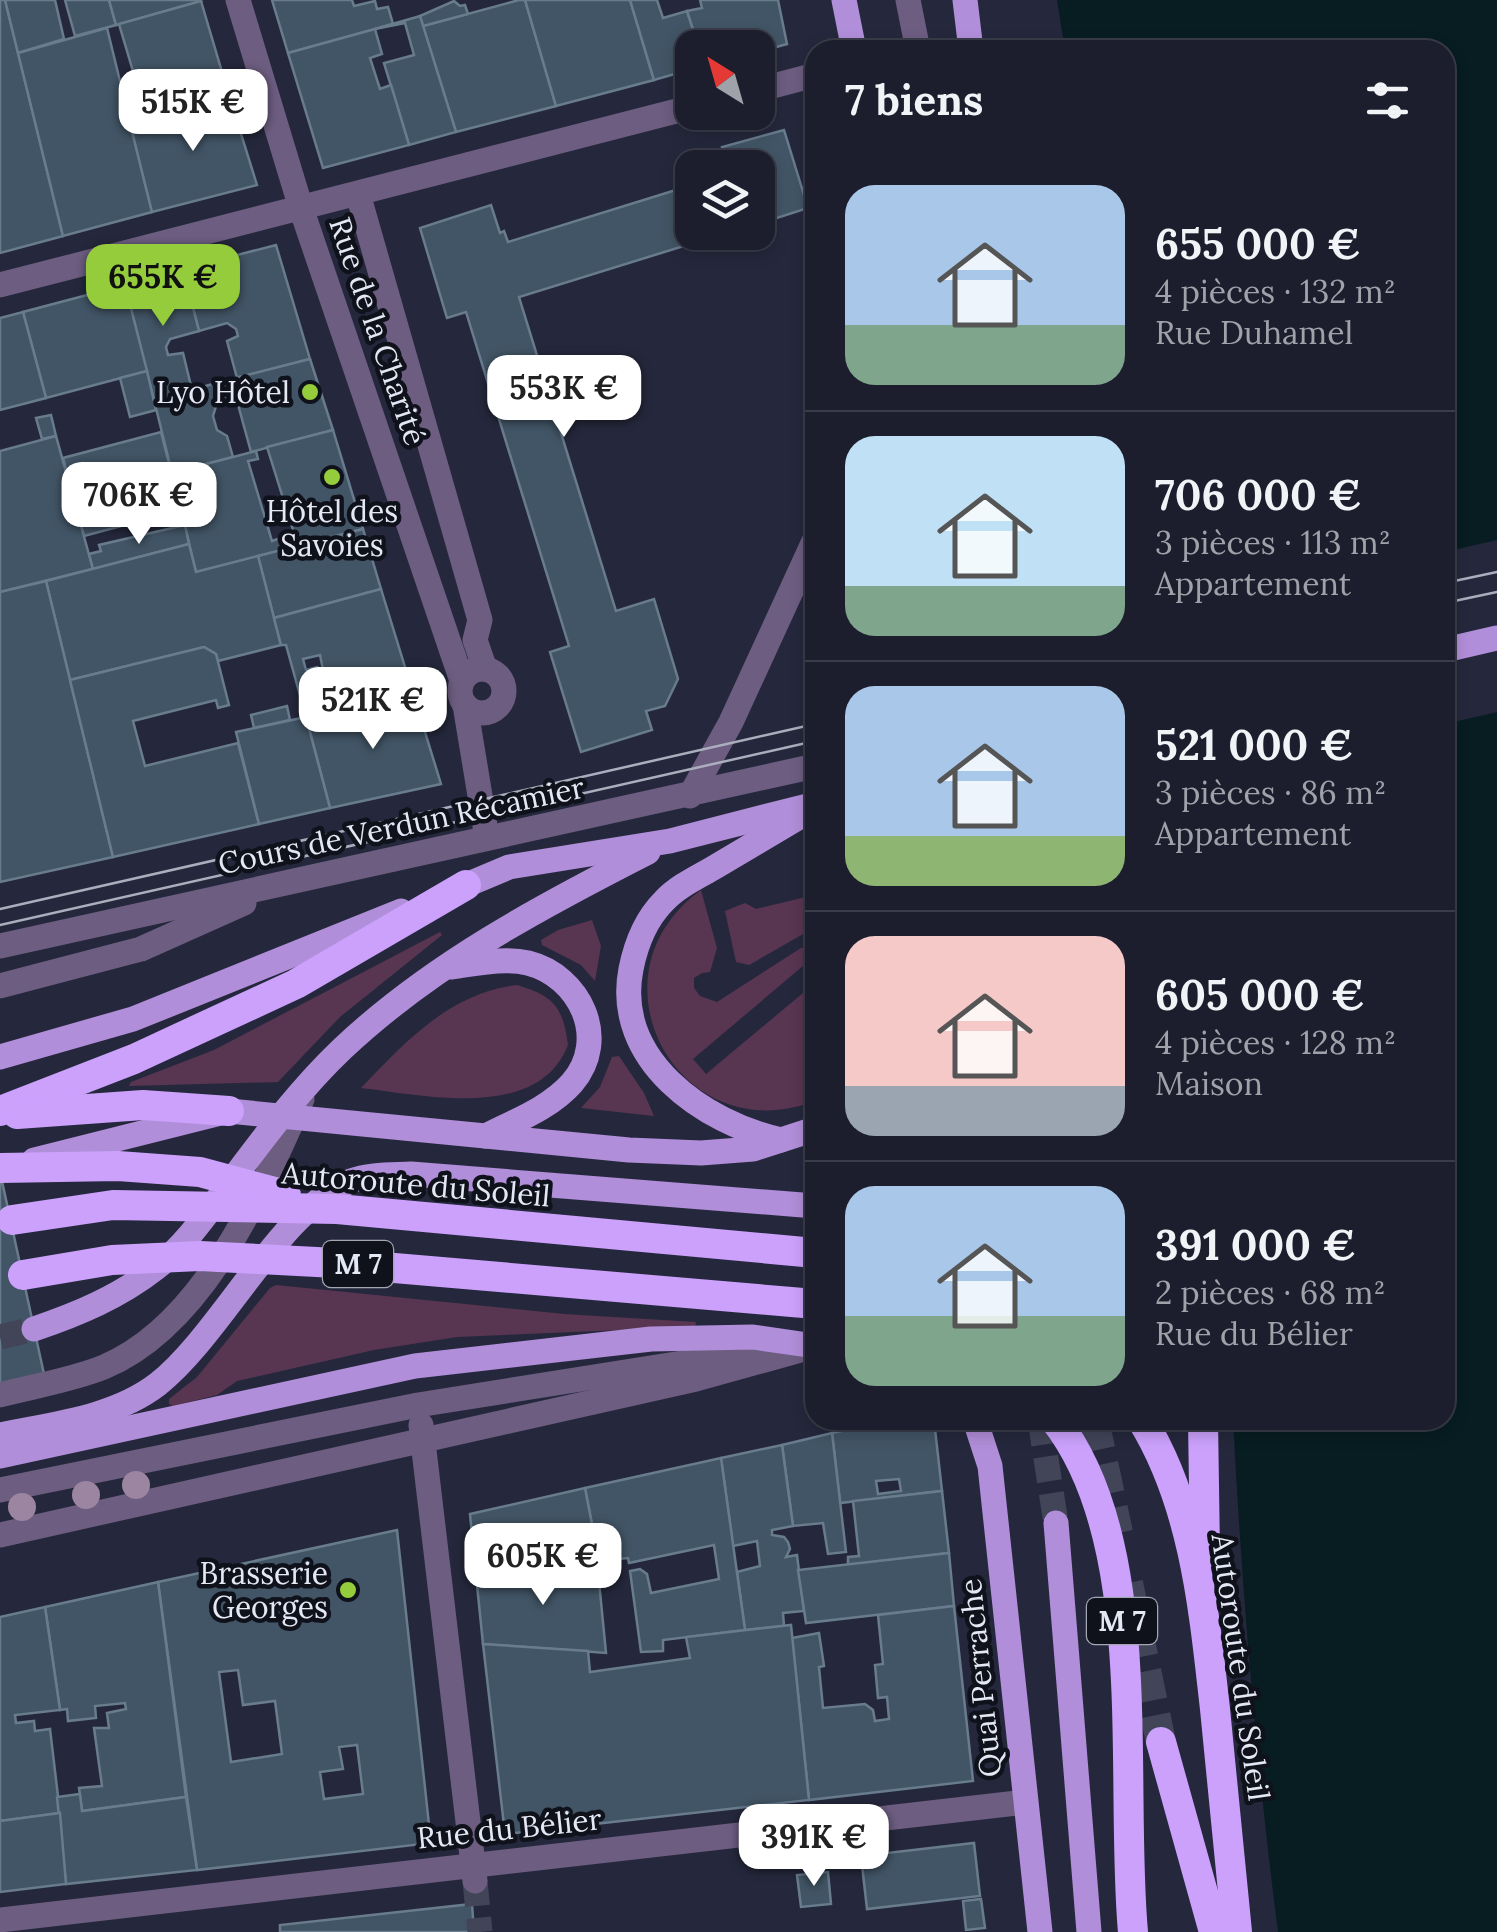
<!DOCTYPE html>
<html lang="fr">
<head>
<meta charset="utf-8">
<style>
  :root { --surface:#1c1e2d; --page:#252735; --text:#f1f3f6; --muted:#a0a2aa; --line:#3a3c49; --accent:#94cc3c }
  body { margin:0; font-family:Lora,serif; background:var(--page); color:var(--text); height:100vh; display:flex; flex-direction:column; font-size:38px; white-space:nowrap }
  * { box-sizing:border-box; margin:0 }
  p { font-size:32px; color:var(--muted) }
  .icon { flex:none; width:55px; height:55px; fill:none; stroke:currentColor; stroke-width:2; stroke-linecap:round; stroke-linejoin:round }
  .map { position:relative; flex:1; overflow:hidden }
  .side { position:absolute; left:805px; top:40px; width:650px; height:1390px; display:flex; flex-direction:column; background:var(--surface); border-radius:30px; box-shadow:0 5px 15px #0003,0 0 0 2px var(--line) }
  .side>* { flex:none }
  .needle { width:65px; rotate:323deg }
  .buttons { position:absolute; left:675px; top:30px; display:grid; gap:20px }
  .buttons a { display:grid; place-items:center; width:100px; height:100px; border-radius:20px; background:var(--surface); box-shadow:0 5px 15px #0003,0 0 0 2px var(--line); font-size:50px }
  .price { position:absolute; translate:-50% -85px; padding:0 22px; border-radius:20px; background:#fff; color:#222; font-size:32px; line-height:65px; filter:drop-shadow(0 2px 5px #0008) }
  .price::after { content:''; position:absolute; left:50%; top:60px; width:30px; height:22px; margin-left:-15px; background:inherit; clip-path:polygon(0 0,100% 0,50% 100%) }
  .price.active { background:var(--accent); color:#111 }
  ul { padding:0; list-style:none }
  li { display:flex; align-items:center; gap:30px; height:250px; padding:0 40px }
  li+li { border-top:2px solid var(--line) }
  li span { display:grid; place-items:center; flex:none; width:280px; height:200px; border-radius:30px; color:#555 }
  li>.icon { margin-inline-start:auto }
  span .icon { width:120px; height:120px; fill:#fffc; stroke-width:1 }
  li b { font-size:42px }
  h2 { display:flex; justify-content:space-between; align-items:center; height:120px; padding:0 40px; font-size:42px }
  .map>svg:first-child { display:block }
</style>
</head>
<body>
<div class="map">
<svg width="1497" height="1932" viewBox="0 0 1497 1932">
  <rect width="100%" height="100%" fill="#25283c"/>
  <g fill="#583551">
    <path d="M701 890 717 948 710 972 702 973 694 978V988L700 996 717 1002 801 948H807L811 953 810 960 693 1059 706 1074 815 983V1101C679 1153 582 976 701 890Z"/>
    <path d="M806 897 811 923 805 933 749 965 736 962 725 911 745 903 756 909Z"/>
    <path d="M592 920 601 946 595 981 581 965 542 945 541 940 558 930Z"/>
    <path d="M440 932 442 935 340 1017 278 1082 129 1086 131 1082 214 1050Z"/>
    <path d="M517 985C554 996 563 1007 568 1045 538 1122 424 1095 361 1088 406 1041 450 993 517 985Z"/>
    <path d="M619 1056 644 1093 654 1116 581 1108 600 1087 612 1057Z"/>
    <path d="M276 1285 564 1314 696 1322 695 1327 457 1337 374 1350 237 1381 217 1395 173 1406 169 1404V1399L197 1377 270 1288Z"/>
  </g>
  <path fill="#071d22" d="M1057 0H1497V1932H1278C1256 1762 1242 1592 1233 1420H1445V50H1065Z"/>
  <path fill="#25283c" d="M1497 540V712L1445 724V552Z"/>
  <g fill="#425566" stroke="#687c8e" stroke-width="2.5" fill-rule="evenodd">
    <path d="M0 0H5L63 236 0 253Z"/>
    <path d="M5 0H55L64 39 18 53Z"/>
    <path d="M65 0H109L116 25 75 36Z"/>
    <path d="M109 0H200L201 1 116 25Z"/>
    <path d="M272 0H352L354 6 375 1 377 9 388 7 393 24 288 53Z"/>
    <path d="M519 0H525L556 106 456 132 423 26Z"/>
    <path d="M525 0H630L654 80 556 106Z"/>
    <path d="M630 0H657L663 18 687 11 699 48H692V69L654 80Z"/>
    <path d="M700 0H778L787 44 758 52V48H699L687 11 702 8Z"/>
    <path d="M201 1 227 89 129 119 121 83 135 78 119 24Z"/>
    <path d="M454 1 460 6 465 5 468 14 423 26 420 16Z"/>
    <path d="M420 16 456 132 409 145 384 63 414 55 405 23 375 29Z"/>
    <path d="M107 28 152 212 63 236 18 53Z"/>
    <path d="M375 29 382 54 370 58 380 89 391 85 409 145 323 168 288 53Z"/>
    <path d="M227 89 257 185 152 212 129 119 149 113 156 130 188 122 182 103Z"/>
    <path d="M784 130 808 208 758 224V168H728L722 147Z"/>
    <path d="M692 185V232H729L519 297 616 611 654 599 678 679 665 706 646 711 652 730 581 752 550 652 569 646 466 312 447 318 420 228 491 205 500 233 504 231 508 242Z"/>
    <path d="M276 245 310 359 237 378 227 341 238 336 236 329 227 323 199 331 183 269Z"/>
    <path d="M183 269 199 331 170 339 166 347 168 355 183 353 192 390 154 400 125 285Z"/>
    <path d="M125 285 147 371 46 398 23 312Z"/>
    <path d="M23 312 46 398 0 410V318Z"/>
    <path d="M310 359 333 430 251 452 231 379Z"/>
    <path d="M147 371 156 410 130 417 120 378Z"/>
    <path d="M231 379 236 399 217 403 213 416 217 430 227 436 233 457 172 473 154 400Z"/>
    <path d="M51 415 56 436 42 439 36 418Z"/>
    <path d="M333 430 363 529 298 546 267 447Z"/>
    <path d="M161 432 181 510 84 536 63 458Z"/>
    <path d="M56 436 93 569 0 592V451Z"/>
    <path d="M256 451 258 459 248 461 272 541 283 537 287 549 196 572 172 473Z"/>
    <path d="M185 525 189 544 93 569 89 554 101 551 99 545Z"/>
    <path d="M363 529 381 589 274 618 258 556Z"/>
    <path d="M189 544 196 572 258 556 281 645 218 661 216 654 204 647 70 680 46 581Z"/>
    <path d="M46 581 113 857 0 882V592Z"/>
    <path d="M381 589 413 693 306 717 286 645H281L274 618ZM320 655 323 670 317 667 306 670 303 659Z"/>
    <path d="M204 647 216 654 229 705 218 708 216 700 133 721 145 766 238 743 259 824 113 857 70 680Z"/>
    <path d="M413 693 441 784 330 808 306 717 349 707 351 718 357 717 359 727 372 724 368 704Z"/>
    <path d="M287 706 290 720 254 728 251 715Z"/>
    <path d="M306 717 330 808 259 824 236 732Z"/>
    <path d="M0 1172 47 1388 0 1398Z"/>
    <path d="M893 1420H934L942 1491 840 1503 832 1433ZM899 1479 901 1491 878 1494 876 1481Z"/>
    <path d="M832 1433 846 1552 828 1554 823 1523 793 1526 782 1445Z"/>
    <path d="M782 1445 793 1526 772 1530V1535L784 1537 788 1542 790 1549 786 1557 797 1555 804 1611 783 1613 784 1626 745 1630 737 1572 760 1566 757 1541 733 1546 721 1458Z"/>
    <path d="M721 1458 745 1630 663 1640V1651L641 1652 630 1571 640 1569 647 1574 651 1593 719 1579 714 1545 629 1563 628 1558 599 1561 585 1488Z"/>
    <path d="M585 1488 599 1561 579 1563 576 1540 557 1543 560 1565 476 1575 470 1514Z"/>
    <path d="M942 1491 949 1553 848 1565V1557L859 1556 853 1501Z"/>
    <path d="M397 1530 431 1843 197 1870 158 1582ZM238 1670 243 1705 275 1701 282 1754 231 1762 219 1672ZM357 1745 363 1794 324 1799 320 1772 343 1769 339 1747Z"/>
    <path d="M949 1553 954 1606 806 1623 798 1570Z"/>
    <path d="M597 1561 606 1653 483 1644 476 1575Z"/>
    <path d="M158 1582 186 1797 82 1811 79 1788 102 1786 94 1728H109L107 1713 126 1709 125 1703 95 1706 96 1718 68 1721 67 1709 60 1710 45 1607Z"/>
    <path d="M954 1606 973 1781 809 1800 792 1638 819 1633 824 1666 819 1667 823 1708 865 1704 873 1710 875 1721 889 1719 887 1697 878 1698 875 1665 883 1664 878 1615Z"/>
    <path d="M45 1607 60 1710 15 1715 16 1723 34 1721 35 1731 50 1729 60 1813 0 1821V1617Z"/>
    <path d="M791 1625 809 1800 505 1834 483 1644 588 1651 590 1672 690 1658 686 1637Z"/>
    <path d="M80 1794 82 1811 186 1797 197 1870 66 1884 57 1797Z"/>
    <path d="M60 1813 66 1884 0 1892V1821Z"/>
    <path d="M974 1843 980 1896 867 1909 861 1856Z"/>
    <path d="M828 1872 831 1904 801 1907 797 1875Z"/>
    <path d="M981 1899 985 1928 966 1930 963 1901Z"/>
    <path d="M472 1904 474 1932H280V1925Z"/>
  </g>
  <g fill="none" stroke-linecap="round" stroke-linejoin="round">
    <path stroke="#424558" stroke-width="25" stroke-dasharray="25 12" stroke-linecap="butt" d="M475 1881 480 1932"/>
    <g stroke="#424558" stroke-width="25" stroke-dasharray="25 12" stroke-linecap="butt">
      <path d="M0 1337 34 1329"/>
      <path d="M1040 1420 1056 1523"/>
    </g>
    <g stroke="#424558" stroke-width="30" stroke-dasharray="30 15" stroke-linecap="butt">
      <path d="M1094 1420 1118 1533"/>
      <path d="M1128 1583 1161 1742"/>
    </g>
    <g stroke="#6d5d81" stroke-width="25">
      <path d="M238 0 301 208 462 681"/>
      <path d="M908 0 918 50"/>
      <path d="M758 90 815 75"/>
      <path d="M358 194 480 620 475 640 485 669"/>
      <path d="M0 285 692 107"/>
      <circle cx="482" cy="691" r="22"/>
      <path d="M465 705 487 838"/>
      <path d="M690 796 731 722 815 539"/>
      <path d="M0 946 815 766"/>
      <path d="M0 986 141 949 244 903"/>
      <path d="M0 1395C34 1386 72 1380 104 1367 204 1325 261 1191 302 1099"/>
      <path d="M421 1425 475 1881"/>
      <path d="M0 1490 418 1405 745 1353"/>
      <path d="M0 1535 696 1379 815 1346"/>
      <path d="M0 1920 1025 1802"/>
    </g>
    <g stroke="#b18ed9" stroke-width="25">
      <path d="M844 0 854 50"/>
      <path d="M965 0 971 50"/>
      <path d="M1445 650 1497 638"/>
      <path d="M452 891 509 867 670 841 815 804"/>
      <path d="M451 967C475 964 503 957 528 963 580 976 610 1039 572 1083 550 1108 515 1121 486 1136"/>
      <path d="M0 1057 133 1019 401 911"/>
      <path d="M781 1140C704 1123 613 1060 631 969 636 944 646 919 664 901 678 886 698 877 715 867 744 850 772 833 801 816"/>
      <path d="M34 1160 229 1111 629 1150 701 1153 753 1149 815 1129"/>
      <path d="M34 1329C78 1314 119 1297 156 1268 188 1243 210 1209 235 1176 268 1132 302 1087 342 1049 431 965 540 907 648 852"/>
      <path d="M975 1420 990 1466 1040 1932"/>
      <path d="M0 1435C53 1424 114 1418 158 1384 222 1333 281 1208 351 1181 369 1174 392 1175 411 1174L815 1206"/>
      <path d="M0 1456 415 1366 651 1339 753 1337 815 1346"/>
      <path d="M1056 1523 1089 1932"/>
    </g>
    <g stroke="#cba1fc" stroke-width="30">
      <path d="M0 1111 134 1059 296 984 466 885"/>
      <path d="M17 1114 143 1105 229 1111"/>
      <path d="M0 1168 118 1166 200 1172 286 1195"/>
      <path d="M12 1220 113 1205 337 1209 815 1253"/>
      <path d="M23 1275 112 1260 200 1256 336 1263 815 1304"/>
      <path d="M1055 1420C1152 1544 1119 1779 1133 1932"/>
      <path d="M1142 1420C1195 1506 1204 1612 1215 1709 1223 1784 1230 1858 1237 1932"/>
      <path d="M1203 1420 1205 1553"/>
      <path d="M1161 1742 1214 1932"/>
    </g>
    <g stroke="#abaebd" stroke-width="2.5">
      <path d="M1445 583 1497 572"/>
      <path d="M1445 603 1497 592"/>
      <path d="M0 909 815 724"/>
      <path d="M0 925 815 741"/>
    </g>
  </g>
  <g fill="#9b85a0">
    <circle cx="136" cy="1485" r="14"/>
    <circle cx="86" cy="1495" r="14"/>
    <circle cx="22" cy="1507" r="14"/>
  </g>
  <g fill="#94cc3c" stroke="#10121b" stroke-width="4">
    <circle cx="310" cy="392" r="10"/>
    <circle cx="332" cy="477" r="10"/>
    <circle cx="348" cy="1590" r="10"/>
  </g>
  <g text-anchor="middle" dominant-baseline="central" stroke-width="9" stroke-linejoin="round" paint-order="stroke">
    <g fill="#10121b" stroke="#a4a7b3" stroke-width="2.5">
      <rect x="323" y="1241" width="70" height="46" rx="8"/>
      <rect x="1087" y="1598" width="70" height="46" rx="8"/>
    </g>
    <g font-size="28" font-weight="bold" fill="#e4e7f4">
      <text x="358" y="1264">M 7</text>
      <text x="1122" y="1621">M 7</text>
    </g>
    <g font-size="30" fill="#e4e7f4" stroke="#10121b">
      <text transform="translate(378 331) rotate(71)">Rue de la Charité</text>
      <text transform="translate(401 825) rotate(-12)">Cours de Verdun Récamier</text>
      <text transform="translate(416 1184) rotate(5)">Autoroute du Soleil</text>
      <text transform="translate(1241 1667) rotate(82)">Autoroute du Soleil</text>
      <text transform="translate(980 1678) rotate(-96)">Quai Perrache</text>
      <text transform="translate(509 1828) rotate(-6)">Rue du Bélier</text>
    </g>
    <g font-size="30" fill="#e4e7f4" stroke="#10121b" text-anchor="end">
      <text x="290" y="392">Lyo Hôtel</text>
      <text x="332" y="511" text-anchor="middle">Hôtel des<tspan x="332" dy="34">Savoies</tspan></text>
      <text x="328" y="1573">Brasserie<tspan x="328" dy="34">Georges</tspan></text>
    </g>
  </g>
</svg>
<div class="buttons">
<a><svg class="needle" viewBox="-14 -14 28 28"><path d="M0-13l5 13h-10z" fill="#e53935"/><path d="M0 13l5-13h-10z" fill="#a0a2aa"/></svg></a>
<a><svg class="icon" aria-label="layers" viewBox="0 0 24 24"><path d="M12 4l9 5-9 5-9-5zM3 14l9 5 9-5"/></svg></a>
</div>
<b class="price" style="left:193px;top:154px">515K €</b>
<b class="price active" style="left:163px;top:329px">655K €</b>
<b class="price" style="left:564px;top:440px">553K €</b>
<b class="price" style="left:139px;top:547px">706K €</b>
<b class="price" style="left:373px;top:752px">521K €</b>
<b class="price" style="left:543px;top:1608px">605K €</b>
<b class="price" style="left:814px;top:1889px">391K €</b>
<section class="side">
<h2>7 biens<svg class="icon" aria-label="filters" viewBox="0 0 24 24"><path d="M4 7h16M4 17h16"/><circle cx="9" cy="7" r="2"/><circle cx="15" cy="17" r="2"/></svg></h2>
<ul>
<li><span style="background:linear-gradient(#a9c7e8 70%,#7fa58c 0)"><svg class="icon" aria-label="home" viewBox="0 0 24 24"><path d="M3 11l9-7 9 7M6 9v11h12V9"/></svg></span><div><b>655 000 €</b><p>4 pièces · 132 m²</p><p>Rue Duhamel</p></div></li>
<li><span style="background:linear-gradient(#bfe0f5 75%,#7fa58c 0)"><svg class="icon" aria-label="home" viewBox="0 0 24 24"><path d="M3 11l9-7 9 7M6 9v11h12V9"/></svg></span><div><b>706 000 €</b><p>3 pièces · 113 m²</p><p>Appartement</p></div></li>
<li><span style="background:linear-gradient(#a9c7e8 75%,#8fb573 0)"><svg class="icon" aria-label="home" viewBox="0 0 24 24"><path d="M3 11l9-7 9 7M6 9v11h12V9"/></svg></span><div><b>521 000 €</b><p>3 pièces · 86 m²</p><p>Appartement</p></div></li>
<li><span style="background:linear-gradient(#f6c9c9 75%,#9aa5b1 0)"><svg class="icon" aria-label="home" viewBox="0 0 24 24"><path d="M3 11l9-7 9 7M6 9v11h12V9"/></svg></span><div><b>605 000 €</b><p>4 pièces · 128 m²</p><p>Maison</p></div></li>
<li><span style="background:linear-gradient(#a9c7e8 65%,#7fa58c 0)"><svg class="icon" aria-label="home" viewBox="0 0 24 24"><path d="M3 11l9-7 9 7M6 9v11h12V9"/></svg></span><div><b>391 000 €</b><p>2 pièces · 68 m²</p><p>Rue du Bélier</p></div></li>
</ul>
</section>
</div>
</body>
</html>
